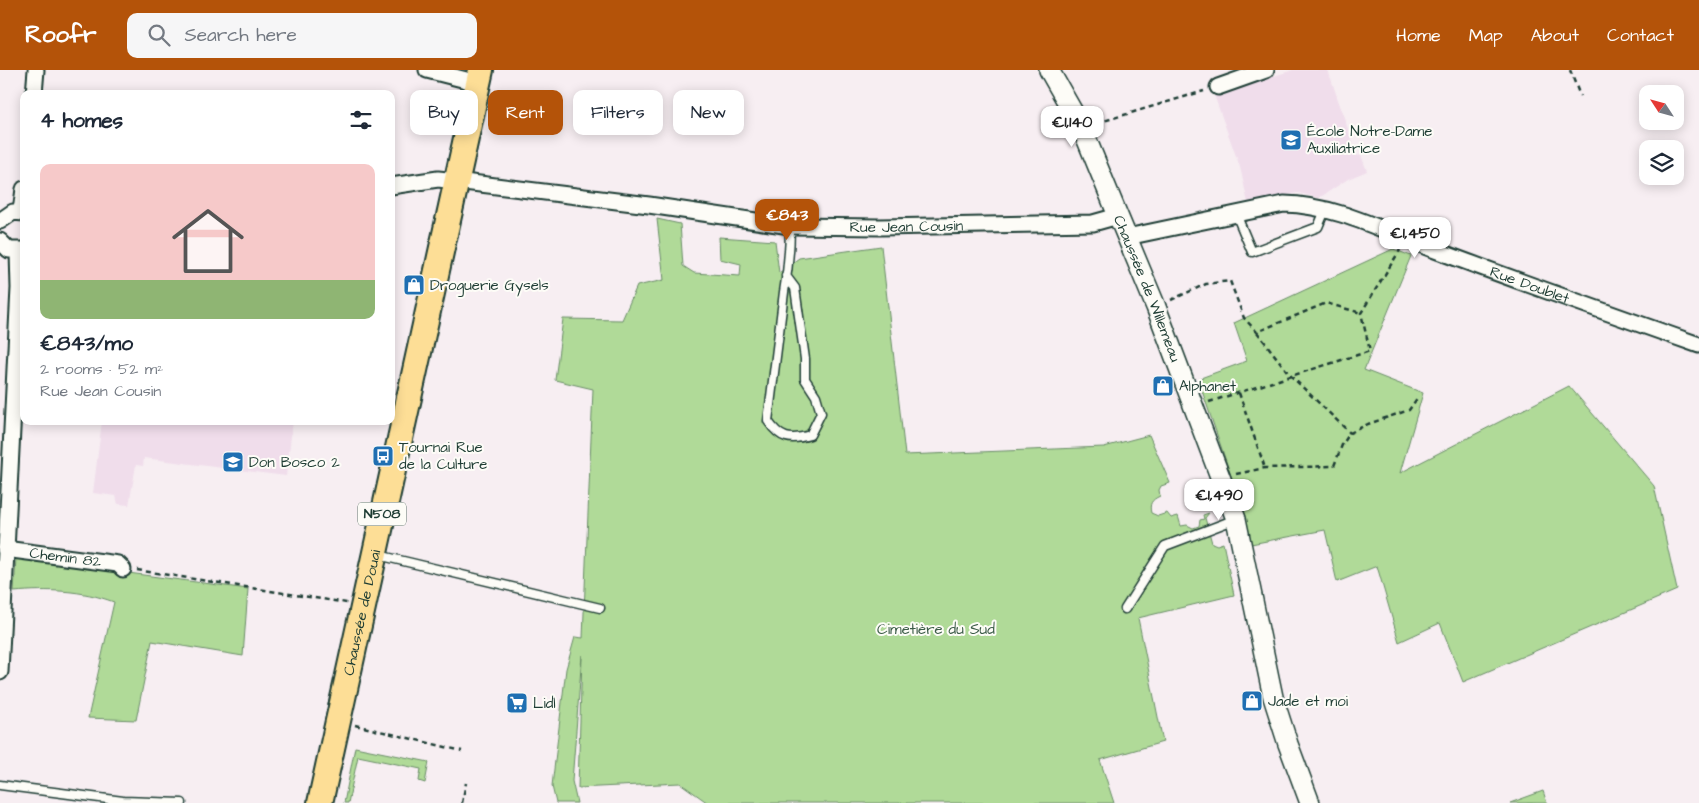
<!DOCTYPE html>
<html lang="en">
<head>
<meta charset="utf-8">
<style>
  :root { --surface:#fff; --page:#f6f6f7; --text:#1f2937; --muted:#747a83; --line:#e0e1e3; --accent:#b45309 }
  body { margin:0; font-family:"Architects Daughter",sans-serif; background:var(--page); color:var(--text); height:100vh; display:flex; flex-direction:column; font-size:19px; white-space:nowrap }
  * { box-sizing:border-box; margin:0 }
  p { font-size:16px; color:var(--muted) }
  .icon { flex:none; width:28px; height:28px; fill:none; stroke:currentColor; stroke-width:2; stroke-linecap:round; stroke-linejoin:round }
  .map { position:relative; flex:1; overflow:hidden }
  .drawer { position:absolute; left:20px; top:20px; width:375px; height:335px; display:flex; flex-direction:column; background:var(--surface); border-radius:10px; box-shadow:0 2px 12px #0003 }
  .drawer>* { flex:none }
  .top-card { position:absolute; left:410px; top:20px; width:475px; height:45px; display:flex; gap:10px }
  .needle { width:32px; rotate:306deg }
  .tools { position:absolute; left:1639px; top:15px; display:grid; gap:10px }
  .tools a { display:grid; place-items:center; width:45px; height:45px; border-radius:10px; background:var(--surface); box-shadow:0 2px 12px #0003; font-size:25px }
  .price { position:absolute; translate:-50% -42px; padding:0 11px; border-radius:10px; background:#fff; color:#222; font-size:16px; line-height:32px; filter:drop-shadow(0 1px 2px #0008) }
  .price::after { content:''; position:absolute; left:50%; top:30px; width:15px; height:11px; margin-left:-8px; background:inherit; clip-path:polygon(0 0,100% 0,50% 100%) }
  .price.selected { background:var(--accent); color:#fff }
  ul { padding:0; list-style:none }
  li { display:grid; align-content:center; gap:10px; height:265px; padding:0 20px }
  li+li { border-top:1px solid var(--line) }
  li span { display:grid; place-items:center; height:155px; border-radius:10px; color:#555 }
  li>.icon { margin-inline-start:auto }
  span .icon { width:90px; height:90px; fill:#fffc; stroke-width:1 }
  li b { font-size:21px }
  h2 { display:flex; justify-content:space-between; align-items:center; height:60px; padding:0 20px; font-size:21px }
  .chip { padding:0 18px; border-radius:10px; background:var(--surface); box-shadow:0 2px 12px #0003; font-size:18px; line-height:45px }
  .chip.selected { background:var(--accent); color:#fff }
  header { display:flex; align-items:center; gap:30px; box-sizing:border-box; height:70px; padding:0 25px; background:var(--accent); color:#fff }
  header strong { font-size:24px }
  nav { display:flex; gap:28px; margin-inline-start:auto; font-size:18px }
  .search { width:350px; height:45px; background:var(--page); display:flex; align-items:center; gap:12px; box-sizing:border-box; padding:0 18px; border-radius:10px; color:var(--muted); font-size:19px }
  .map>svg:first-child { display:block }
</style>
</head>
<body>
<header>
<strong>Roofr</strong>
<div class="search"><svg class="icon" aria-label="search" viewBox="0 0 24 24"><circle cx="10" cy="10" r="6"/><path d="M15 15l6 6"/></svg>Search here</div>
<nav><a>Home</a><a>Map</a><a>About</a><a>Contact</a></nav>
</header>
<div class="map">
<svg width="1699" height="733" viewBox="0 0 1699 733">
  <rect width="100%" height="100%" fill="#f7eef2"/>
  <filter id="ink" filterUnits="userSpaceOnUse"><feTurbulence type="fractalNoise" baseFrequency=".02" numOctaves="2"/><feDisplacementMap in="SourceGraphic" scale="10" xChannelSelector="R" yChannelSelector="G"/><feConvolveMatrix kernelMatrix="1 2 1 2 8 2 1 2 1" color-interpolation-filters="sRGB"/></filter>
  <g filter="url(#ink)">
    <g fill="#f0ddeb">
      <path d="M1293 0H1328L1357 86 1361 85 1367 101 1348 109 1319 128 1298 123 1248 133 1240 97 1214 25Z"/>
      <path d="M102 351H293L286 406 144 388 143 396 136 395 129 435 118 434 116 426 93 423Z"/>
    </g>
    <g fill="#b0da98" stroke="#688c66">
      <path d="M657 149 680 154 683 196 694 203 740 206 741 194 720 189 719 167 775 171 779 203 799 188 881 176 905 385 1104 377 1149 365 1170 413 1161 416 1159 420 1160 426C1151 430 1149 434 1151 443L1158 446 1167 443 1171 448 1178 446 1181 456 1187 455 1193 458 1199 456 1200 450 1204 449 1203 445 1209 443 1205 448 1212 473 1217 475 1223 473 1234 525 1138 548 1163 672 1100 690 1114 733H708L680 713 578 718 582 585 572 711 577 733H556L552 716 566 599 575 567 583 568 593 319 555 310 563 249 622 250 637 216 664 210Z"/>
      <path d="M1393 179 1411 186 1364 300 1423 323 1400 403 1569 316 1654 416 1677 520 1463 612 1440 553 1399 572 1377 496 1337 512 1325 460 1251 474 1244 444 1198 309 1247 291 1234 253Z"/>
      <path d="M16 488 248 519 243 586 152 571 136 650 88 648 114 532C82 520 48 519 14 522Z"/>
      <path d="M355 677 429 692 425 713 419 711 421 699 358 686 348 733H344Z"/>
      <path d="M1543 721 1547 733H1510Z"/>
    </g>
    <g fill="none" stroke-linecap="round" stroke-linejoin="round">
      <g stroke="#1f3d34" stroke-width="11">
        <g id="service">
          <path d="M1236 144 1252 182 1318 157 1326 138"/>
          <path d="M786 206 795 218 805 289V309L816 326 821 343 810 365C790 371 780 369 768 351L784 222C788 200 790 179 790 156"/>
          <path d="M378 485 600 538"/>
          <path d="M1125 539 1165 476 1236 449"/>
          <path d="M0 715 123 731 182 733"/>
        </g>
      </g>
      <g stroke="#1f3d34" stroke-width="19">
        <g id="minor">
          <path d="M427 0 478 13"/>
          <path d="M1218 17 1266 0"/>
          <path d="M34 24 36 0"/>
          <path id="s1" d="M391 116 438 109 456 111 649 135 790 156 880 157 1093 153 1118 146"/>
          <path d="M21 141 24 119"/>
          <path d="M0 151 13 142 24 143"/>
          <path id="s2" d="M1127 167 1284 134C1337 135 1385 162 1435 180 1523 213 1611 244 1699 275"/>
          <path d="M0 171 9 180H24"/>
          <path id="s3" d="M5 479 118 494 123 499"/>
          <path d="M0 602 19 218 18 182"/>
        </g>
      </g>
      <g stroke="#1f3d34" stroke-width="22">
        <g id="tertiary">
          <path id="s4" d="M1049 0 1082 58 1114 136 1156 237 1236 449 1273 627 1288 674 1310 733"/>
        </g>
      </g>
      <g stroke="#1f3d34" stroke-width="28">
        <g id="primary">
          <path id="s5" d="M320 733 481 0"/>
        </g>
      </g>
      <g stroke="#1f3d34" stroke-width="2.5" stroke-dasharray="5 4" stroke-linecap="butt">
        <path d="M1570 0 1580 26"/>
        <path d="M1097 53 1204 21"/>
        <path d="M1171 230 1206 214 1230 211 1244 248 1257 262 1326 233 1361 243"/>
        <path d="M1257 262 1290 305 1350 363"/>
        <path d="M1239 323 1265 398"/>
        <path d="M1209 332 1370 281 1361 243 1400 180"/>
        <path d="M1236 404 1265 398 1334 396 1342 375 1350 363 1368 354 1409 340 1418 327"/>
        <path d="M137 500 347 533"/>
        <path d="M355 655 462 681"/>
        <path d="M462 733 466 713"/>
      </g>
      <use href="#service" stroke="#fdfcf7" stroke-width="8"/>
      <use href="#minor" stroke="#fdfcf7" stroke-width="15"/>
      <use href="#tertiary" stroke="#fdfcf7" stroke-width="19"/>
      <use href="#primary" stroke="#fdde96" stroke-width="24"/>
    </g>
  </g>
  <defs>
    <g id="school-square" transform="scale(1.125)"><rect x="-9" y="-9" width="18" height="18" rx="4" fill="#1f6fb2" stroke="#fdfcf7"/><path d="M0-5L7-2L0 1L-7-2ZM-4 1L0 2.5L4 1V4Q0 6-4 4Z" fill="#fff"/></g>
    <g id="shop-square" transform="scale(1.125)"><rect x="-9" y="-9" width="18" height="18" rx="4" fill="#1f6fb2" stroke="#fdfcf7"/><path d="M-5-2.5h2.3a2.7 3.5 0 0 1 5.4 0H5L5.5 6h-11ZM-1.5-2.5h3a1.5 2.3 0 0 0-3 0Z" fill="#fff"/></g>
    <g id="bus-square" transform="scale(1.125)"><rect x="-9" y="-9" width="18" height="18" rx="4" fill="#1f6fb2" stroke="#fdfcf7"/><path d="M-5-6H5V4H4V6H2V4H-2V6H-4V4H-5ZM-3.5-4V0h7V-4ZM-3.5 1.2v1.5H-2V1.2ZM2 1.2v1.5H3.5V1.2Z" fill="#fff"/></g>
    <g id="supermarket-square" transform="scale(1.125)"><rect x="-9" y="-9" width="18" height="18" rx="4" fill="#1f6fb2" stroke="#fdfcf7"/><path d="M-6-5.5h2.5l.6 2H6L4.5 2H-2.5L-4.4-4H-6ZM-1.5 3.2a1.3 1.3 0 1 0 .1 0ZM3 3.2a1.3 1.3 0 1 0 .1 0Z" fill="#fff"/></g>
  </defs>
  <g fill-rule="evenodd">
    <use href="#school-square" x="1291" y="70"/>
    <use href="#shop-square" x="414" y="215"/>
    <use href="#shop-square" x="1163" y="316"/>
    <use href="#bus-square" x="383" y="386"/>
    <use href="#school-square" x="233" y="392"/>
    <use href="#shop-square" x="1252" y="631"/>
    <use href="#supermarket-square" x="517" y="633"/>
  </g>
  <g text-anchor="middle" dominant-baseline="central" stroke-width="4" stroke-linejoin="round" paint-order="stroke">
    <rect fill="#fdfcf7" stroke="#62766e" stroke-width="1" x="358" y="432.5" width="48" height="23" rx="4"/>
    <g font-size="14" font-weight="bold" fill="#1f3d34">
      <text x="382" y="444">N508</text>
    </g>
    <g font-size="15" fill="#1f3d34" stroke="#fdfcf7" text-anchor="start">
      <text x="1307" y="61">École Notre-Dame<tspan x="1307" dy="17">Auxiliatrice</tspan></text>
      <text x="430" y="215">Droguerie Gysels</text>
      <text x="1179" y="316">Alphanet</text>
      <text x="399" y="377">Tournai Rue<tspan x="399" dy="17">de la Culture</tspan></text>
      <text x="249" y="392">Don Bosco 2</text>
      <text x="1268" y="631">Jade et moi</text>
      <text x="533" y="633">Lidl</text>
    </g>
    <g font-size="15" fill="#1f3d34" stroke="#fdfcf7">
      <text stroke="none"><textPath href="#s1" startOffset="519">Rue Jean Cousin</textPath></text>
      <text stroke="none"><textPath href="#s2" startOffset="420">Rue Doublet</textPath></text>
      <text stroke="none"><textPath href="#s4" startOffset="240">Chaussée de Willemeau</textPath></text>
      <text stroke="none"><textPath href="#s3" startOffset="61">Chemin 82</textPath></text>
      <text stroke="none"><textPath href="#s5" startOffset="195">Chaussée de Douai</textPath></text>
    </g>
    <g font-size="15" fill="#3c5c48" stroke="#fdfcf7">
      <text x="936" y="559">Cimetière du Sud</text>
    </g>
  </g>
</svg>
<div class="tools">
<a><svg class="needle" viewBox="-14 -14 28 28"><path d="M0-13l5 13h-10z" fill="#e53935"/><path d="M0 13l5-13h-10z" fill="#747a83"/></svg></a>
<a><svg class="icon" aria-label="layers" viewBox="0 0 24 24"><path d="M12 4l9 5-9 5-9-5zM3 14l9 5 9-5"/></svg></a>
</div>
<b class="price" style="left:1072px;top:78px">€1,140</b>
<b class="price selected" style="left:787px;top:171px">€843</b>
<b class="price" style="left:1415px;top:189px">€1,450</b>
<b class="price" style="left:1219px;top:451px">€1,490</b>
<div class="top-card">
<a class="chip">Buy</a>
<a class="chip selected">Rent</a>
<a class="chip">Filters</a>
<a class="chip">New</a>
</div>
<section class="drawer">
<h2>4 homes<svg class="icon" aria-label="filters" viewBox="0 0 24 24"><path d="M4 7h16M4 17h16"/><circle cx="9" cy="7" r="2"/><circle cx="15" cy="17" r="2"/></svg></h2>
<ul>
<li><span style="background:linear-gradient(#f6c9c9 75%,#8fb573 0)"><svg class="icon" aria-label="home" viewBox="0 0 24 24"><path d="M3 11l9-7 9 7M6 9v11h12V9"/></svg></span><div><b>€843/mo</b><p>2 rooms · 52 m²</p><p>Rue Jean Cousin</p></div></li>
</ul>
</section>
</div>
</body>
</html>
